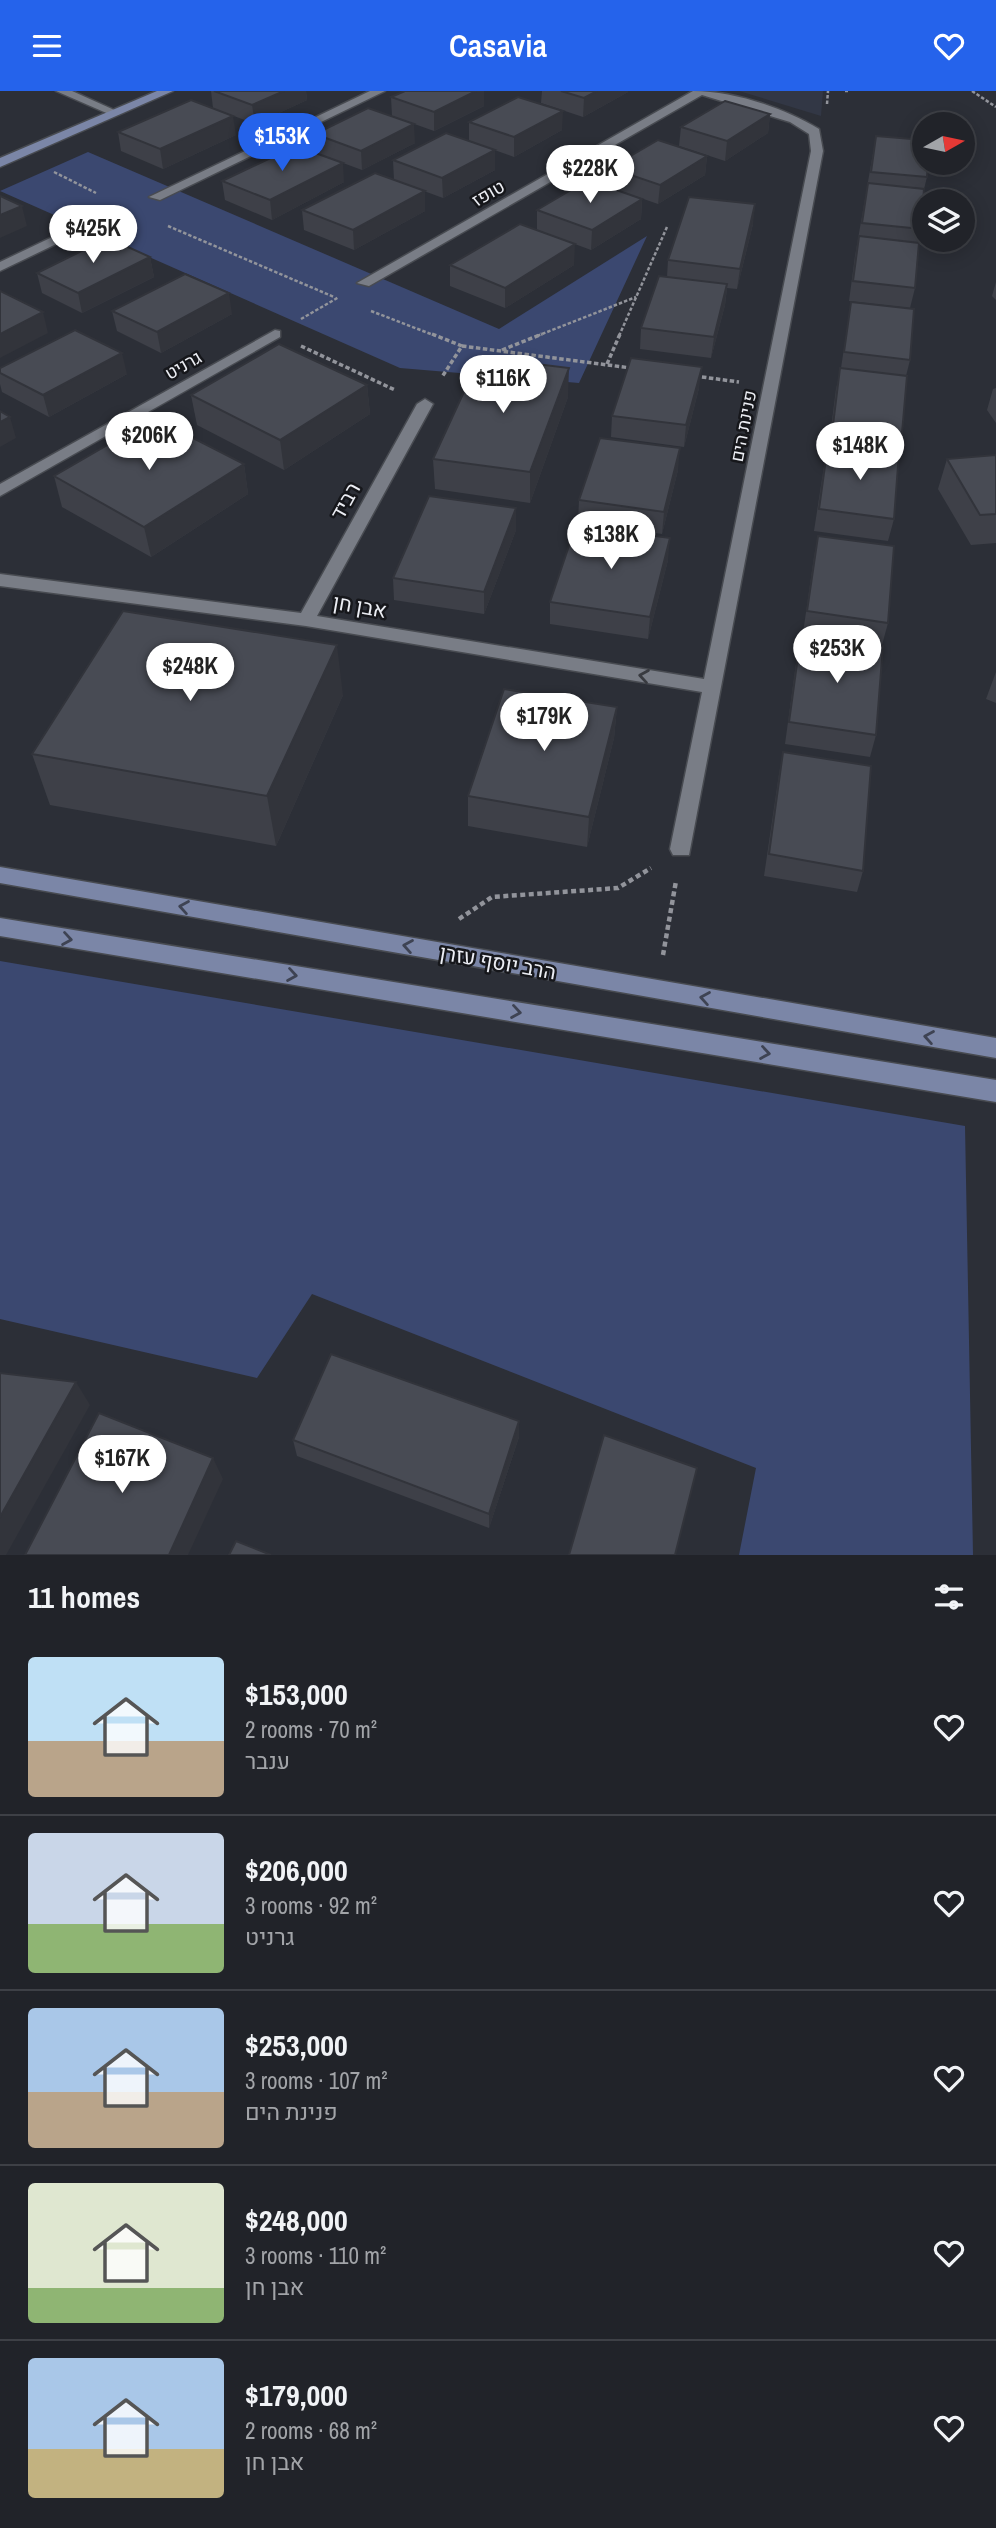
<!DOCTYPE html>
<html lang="en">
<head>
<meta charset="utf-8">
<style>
  :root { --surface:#212329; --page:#2d2f35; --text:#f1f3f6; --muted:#a2a4a8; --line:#3e4046; --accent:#2563eb }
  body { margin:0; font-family:"Archivo Narrow",Heebo,sans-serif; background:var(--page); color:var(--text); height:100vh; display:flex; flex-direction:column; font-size:26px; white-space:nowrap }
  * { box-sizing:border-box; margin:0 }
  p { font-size:23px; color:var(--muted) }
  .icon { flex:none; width:38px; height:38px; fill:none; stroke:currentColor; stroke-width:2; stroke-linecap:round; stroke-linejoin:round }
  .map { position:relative; height:1464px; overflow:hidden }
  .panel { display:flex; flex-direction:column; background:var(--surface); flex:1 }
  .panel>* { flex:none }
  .needle { width:46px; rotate:81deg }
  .controls { position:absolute; left:912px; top:21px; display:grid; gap:14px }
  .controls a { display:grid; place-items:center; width:63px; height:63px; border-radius:50%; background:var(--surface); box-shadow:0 4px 18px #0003,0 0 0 2px var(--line); font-size:35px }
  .price { position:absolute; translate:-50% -60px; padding:0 16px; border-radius:24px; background:#fff; color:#222; font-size:23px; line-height:46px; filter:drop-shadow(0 2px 4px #0008) }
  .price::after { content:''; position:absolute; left:50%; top:42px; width:21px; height:16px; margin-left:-10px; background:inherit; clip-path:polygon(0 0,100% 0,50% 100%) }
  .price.active { background:var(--accent); color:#fff }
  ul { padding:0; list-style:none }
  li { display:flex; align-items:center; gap:21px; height:175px; padding:0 28px }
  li+li { border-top:2px solid var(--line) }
  li span { display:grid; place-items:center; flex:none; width:196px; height:140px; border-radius:7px; color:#555 }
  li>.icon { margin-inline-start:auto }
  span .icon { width:84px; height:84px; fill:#fffc; stroke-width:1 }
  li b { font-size:30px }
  h2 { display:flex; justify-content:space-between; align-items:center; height:84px; padding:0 28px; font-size:30px }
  header { display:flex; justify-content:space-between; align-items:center; height:91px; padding:0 28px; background:var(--accent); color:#fff; font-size:32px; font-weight:600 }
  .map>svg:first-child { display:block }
</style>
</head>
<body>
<header><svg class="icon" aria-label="menu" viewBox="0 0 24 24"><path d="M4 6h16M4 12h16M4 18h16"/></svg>Casavia<svg class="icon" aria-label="heart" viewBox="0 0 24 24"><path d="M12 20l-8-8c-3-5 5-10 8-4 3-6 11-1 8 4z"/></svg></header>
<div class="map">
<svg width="996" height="1464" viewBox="0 0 996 1464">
  <rect width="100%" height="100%" fill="#2c2f37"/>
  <path fill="#323745" d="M739 0H823L821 25Z"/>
  <g fill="#3b4870">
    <path d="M88 61 499 238 647 145 579 292 400 277 0 100Z"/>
    <path d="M0 870 965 1035 973 1464H739L756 1377 312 1203 257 1287 0 1228Z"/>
  </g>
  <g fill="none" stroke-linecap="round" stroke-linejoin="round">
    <g stroke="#484b51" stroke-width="3">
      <path id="lane" d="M56 0H72L121 22 111 24Z"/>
    </g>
    <g stroke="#484b51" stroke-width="3">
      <g id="street">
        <path d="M370 0H385L160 109 149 106Z"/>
        <path d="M693 0C734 0 784 17 819 38L823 60 689 764H673L670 758 702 601 306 535 0 495V483L301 522 417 313 425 308 433 313 317 525 704 588 811 60 809 43 790 31 702 4 369 195 357 192Z"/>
        <path d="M90 128 102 131 0 180V171Z"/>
        <path d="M275 239 280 240V246L0 405V393Z"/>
      </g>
    </g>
    <g stroke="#484b51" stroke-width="3">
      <g id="secondary">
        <path d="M157 0H173L0 76V67Z"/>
        <path d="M0 776 996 947V967L0 792Z"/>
        <path d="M0 827 996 989V1011L0 845Z"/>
      </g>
    </g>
    <g stroke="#92949b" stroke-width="2.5" stroke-dasharray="3.5 2" stroke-linecap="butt">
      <path d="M845 0H848"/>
      <path d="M972 0 996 16"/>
      <path d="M827 13 828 0"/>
      <path d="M54 81 96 102"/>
      <path d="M168 135 334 206"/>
      <path d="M371 220 436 245"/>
      <path d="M301 228 339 206"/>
      <path d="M537 245 636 206"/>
      <path d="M619 245 667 136"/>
    </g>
    <g stroke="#92949b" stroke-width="3.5" stroke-dasharray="4.5 2.5" stroke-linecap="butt">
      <path d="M432 243 462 255 442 286"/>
      <path d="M301 255 395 299"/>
      <path d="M462 255 631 277"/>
      <path d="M502 259 542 243"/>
      <path d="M607 273 620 243"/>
      <path d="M695 285 739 291"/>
    </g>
    <g stroke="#92949b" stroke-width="4.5" stroke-dasharray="5 3.5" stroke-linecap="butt">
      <path d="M459 828 492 806 618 797 651 777"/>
      <path d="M663 864 676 790"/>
    </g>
    <use href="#lane" fill="#797d86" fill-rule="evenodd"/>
    <use href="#street" fill="#797d86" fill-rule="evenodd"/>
    <use href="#secondary" fill="#7b86a7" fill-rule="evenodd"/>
  </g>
  <g fill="#3e4048">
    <path d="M211 0H306L307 9 255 33 213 17Z"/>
    <path d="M405 0H484V15L434 40 392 25 391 6Z"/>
    <path d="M542 0H628V1L583 26 541 12Z"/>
    <path d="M770 23 768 42 725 70 679 55 681 36Z"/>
    <path d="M469 31 562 39 514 66 469 50Z"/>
    <path d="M118 41 236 44 163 78 121 60Z"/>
    <path d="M315 43 415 52 362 79 316 62Z"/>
    <path d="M876 45 927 86 924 98 921 138 918 151 915 197 910 217 849 210 855 165Z"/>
    <path d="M495 59V79L443 107 394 89 393 69Z"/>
    <path d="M707 65 705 84 658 113 609 96 610 77Z"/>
    <path d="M222 90 344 91 272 129 225 109Z"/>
    <path d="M642 108 641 128 591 159 537 139V119Z"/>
    <path d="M302 119 425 120 354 159 304 139Z"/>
    <path d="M753 133 737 198 727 197 725 214 711 267 640 258 641 237 667 186 668 169Z"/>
    <path d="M150 166 154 186 82 222 42 202 37 182Z"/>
    <path d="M450 174H574L505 217 450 195Z"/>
    <path d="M996 191V209L992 205Z"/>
    <path d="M851 211 910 269 906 285 902 342 897 362 894 428 888 450 814 440 824 375 829 353 836 298 841 277Z"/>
    <path d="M112 220 232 223 161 262 117 240Z"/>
    <path d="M0 277 127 283 49 326 2 301 0 293Z"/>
    <path d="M367 294 370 323 284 379 197 334 191 304Z"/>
    <path d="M699 297 684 356 611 346 612 325Z"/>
    <path d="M996 297V332L987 319 993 298Z"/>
    <path d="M568 306 530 412 435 398 433 368Z"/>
    <path d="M996 364V452L971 454 938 398 947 368Z"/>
    <path d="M244 373 248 403 151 466 62 416 54 385Z"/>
    <path d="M678 379 662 443 578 431 579 409Z"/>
    <path d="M516 439 484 523 394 509 393 487Z"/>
    <path d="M818 445 888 532 882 554 803 542 814 466Z"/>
    <path d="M668 469 648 548 550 533V511Z"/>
    <path d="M801 543 876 644 870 666 785 653 797 565Z"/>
    <path d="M996 581V612L986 608Z"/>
    <path d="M343 604 276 755 50 714 32 663Z"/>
    <path d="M617 616 614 647 587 756 468 735V705Z"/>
    <path d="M783 661 863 780 857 801 764 785 779 683Z"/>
    <path d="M519 1346 489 1437 297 1365 293 1349Z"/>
  </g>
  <g fill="#32343b">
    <path d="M284 0H306L307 9 255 33 252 14Z"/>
    <path d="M476 0H484V15L434 40V21Z"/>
    <path d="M597 0H628V1L583 26 584 7Z"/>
    <path d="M563 20 562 39 514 66V46Z"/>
    <path d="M770 23 768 42 725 70 727 50Z"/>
    <path d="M233 25 236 44 163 78 160 58Z"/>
    <path d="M414 33 415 52 362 79 361 60Z"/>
    <path d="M495 59V79L443 107 442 87Z"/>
    <path d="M707 65 705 84 658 113 660 94Z"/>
    <path d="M343 72 344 91 272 129 270 109Z"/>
    <path d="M425 100V120L354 159 353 139Z"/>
    <path d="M642 108 641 128 591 159 592 139Z"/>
    <path d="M755 113 753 133 737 198 740 178Z"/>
    <path d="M22 115 27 135 0 147V124Z"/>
    <path d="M575 153 574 174 505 217V197Z"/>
    <path d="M150 166 154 186 82 222 78 202Z"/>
    <path d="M727 193 725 214 711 267 714 246Z"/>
    <path d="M229 202 232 223 161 262 157 241Z"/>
    <path d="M43 221 48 242 0 267V243Z"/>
    <path d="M122 262 127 283 49 326 43 304Z"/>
    <path d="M702 276 699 297 684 356 686 334Z"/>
    <path d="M569 277 568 306 530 412V381Z"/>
    <path d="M367 294 370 323 284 379 280 349Z"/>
    <path d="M10 326 16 347 0 356V331Z"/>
    <path d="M680 357 678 379 662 443 664 421Z"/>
    <path d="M244 373 248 403 151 466 144 436Z"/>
    <path d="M516 417V439L484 523V501Z"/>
    <path d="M670 447 668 469 648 548 650 526Z"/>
    <path d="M337 554 343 604 276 755 267 705Z"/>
    <path d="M617 616 614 647 587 756 589 726Z"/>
    <path d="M76 1291 90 1314 6 1464H0V1426Z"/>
    <path d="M519 1330V1346L489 1437V1423Z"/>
    <path d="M213 1367 223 1388 188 1464H169Z"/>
  </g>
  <g fill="#484b54" stroke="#32343b" stroke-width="2">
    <path d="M214 0H284L252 14Z"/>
    <path d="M405 0H476L434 21 391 6Z"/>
    <path d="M561 0H597L584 7Z"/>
    <path d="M518 6 563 20 514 46 469 31Z"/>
    <path d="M191 9 233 25 160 58 118 41Z"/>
    <path d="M725 10 770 23 727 50 681 36Z"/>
    <path d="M368 17 414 33 361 60 315 43Z"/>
    <path d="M446 42 495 59 442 87 393 69Z"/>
    <path d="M876 45 924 49V72H928L927 86 871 81Z"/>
    <path d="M658 49 707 65 660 94 610 77Z"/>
    <path d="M296 55 343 72 270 109 222 90Z"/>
    <path d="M375 82 425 100 353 139 302 119Z"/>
    <path d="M588 89 642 108 592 139 537 119Z"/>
    <path d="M868 92 924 98 921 138 862 132Z"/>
    <path d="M0 105 22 115 0 124Z"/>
    <path d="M689 106 755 113 740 178 668 169Z"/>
    <path d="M520 133 575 153 505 197 450 174Z"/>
    <path d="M859 145 919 152 915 197 853 190Z"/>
    <path d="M108 147 150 166 78 202 37 182Z"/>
    <path d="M185 183 229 202 157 241 112 220Z"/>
    <path d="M659 185 727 193 714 246 641 237Z"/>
    <path d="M0 200 43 221 0 243Z"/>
    <path d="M851 211 914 218 910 269 844 261Z"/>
    <path d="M75 239 122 262 43 304 0 282V277Z"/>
    <path d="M279 253 367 294 280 349 191 304Z"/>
    <path d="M480 266 569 277 530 381 433 368Z"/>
    <path d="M631 267 702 276 686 334 612 325Z"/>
    <path d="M840 277 907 285 902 342 833 334Z"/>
    <path d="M0 320 10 326 0 331Z"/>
    <path d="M154 327 244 373 144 436 54 385Z"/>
    <path d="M600 347 680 357 664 421 579 409Z"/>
    <path d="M828 353 899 362 894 428 819 418Z"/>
    <path d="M996 364V423L980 424 947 368Z"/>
    <path d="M429 405 516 417 484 501 393 487Z"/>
    <path d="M576 434 670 447 650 526 550 511Z"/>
    <path d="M818 445 894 455 888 532 807 520Z"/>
    <path d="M123 520 337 554 267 705 32 663Z"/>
    <path d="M801 543 883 555 876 644 789 631Z"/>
    <path d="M504 598 617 616 589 726 468 705Z"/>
    <path d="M783 661 871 675 863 780 769 763Z"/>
    <path d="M331 1263 519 1330 489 1423 293 1349Z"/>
    <path d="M0 1282 76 1291 0 1426Z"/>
    <path d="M99 1322 213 1367 169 1464H25Z"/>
    <path d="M604 1344 697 1377 675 1464H569Z"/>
    <path d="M236 1450 271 1464H229Z"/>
  </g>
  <defs><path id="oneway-chevron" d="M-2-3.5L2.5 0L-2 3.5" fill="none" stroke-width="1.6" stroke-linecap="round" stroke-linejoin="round" transform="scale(1.75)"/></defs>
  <use stroke="#393b40" href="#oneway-chevron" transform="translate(644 585) rotate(-171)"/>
  <g stroke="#3e4353">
    <use href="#oneway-chevron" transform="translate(184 816) rotate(-170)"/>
    <use href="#oneway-chevron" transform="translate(67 848) rotate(9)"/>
    <use href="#oneway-chevron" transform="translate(408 855) rotate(-170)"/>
    <use href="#oneway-chevron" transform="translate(292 884) rotate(9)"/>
    <use href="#oneway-chevron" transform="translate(705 907) rotate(-170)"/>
    <use href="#oneway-chevron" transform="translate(516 921) rotate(9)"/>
    <use href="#oneway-chevron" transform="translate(929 946) rotate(-170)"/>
    <use href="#oneway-chevron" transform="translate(765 962) rotate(9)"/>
  </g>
  <g text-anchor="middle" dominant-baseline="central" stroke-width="5" stroke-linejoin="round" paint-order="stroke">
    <g font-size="18" fill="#eceef4" stroke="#16171b">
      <text transform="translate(488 102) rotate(-30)">טופז</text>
      <text transform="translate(183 274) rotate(-30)">גרניט</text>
      <text transform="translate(743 335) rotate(-79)">פנינת הים</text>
    </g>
    <g font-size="21" fill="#eceef4" stroke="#16171b">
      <text transform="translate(345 410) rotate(-61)">רביד</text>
      <text transform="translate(360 515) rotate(10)">אבן חן</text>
      <text transform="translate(498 871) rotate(10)">הרב יוסף עזרן</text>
    </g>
  </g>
</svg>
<div class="controls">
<a><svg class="needle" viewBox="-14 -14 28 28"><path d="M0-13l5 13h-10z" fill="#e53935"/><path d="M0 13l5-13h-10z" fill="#a2a4a8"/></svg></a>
<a><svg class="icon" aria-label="layers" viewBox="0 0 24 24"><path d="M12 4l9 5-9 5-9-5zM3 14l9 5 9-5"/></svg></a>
</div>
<b class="price active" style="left:282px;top:82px">$153K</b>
<b class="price" style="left:590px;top:114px">$228K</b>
<b class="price" style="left:93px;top:174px">$425K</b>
<b class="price" style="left:503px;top:324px">$116K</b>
<b class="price" style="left:149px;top:381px">$206K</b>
<b class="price" style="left:860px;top:391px">$148K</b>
<b class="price" style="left:611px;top:480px">$138K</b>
<b class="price" style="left:837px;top:594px">$253K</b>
<b class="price" style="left:190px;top:612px">$248K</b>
<b class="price" style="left:544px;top:662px">$179K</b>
<b class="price" style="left:122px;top:1404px">$167K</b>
</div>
<section class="panel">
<h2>11 homes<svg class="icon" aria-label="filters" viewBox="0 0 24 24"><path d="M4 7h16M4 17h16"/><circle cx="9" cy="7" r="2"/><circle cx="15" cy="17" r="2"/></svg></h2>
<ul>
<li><span style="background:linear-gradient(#bfe0f5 60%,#b9a48a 0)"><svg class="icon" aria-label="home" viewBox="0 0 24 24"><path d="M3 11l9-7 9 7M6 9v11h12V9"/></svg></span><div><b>$153,000</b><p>2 rooms · 70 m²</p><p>ענבר</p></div><svg class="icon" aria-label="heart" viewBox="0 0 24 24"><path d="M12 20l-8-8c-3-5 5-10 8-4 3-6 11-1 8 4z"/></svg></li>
<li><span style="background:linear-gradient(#c9d6e8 65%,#8fb573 0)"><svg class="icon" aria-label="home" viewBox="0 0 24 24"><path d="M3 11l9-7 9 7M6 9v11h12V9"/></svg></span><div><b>$206,000</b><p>3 rooms · 92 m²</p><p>גרניט</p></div><svg class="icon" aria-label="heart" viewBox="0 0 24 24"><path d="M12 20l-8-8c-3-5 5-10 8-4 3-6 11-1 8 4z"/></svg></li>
<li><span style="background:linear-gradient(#a9c7e8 60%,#b9a48a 0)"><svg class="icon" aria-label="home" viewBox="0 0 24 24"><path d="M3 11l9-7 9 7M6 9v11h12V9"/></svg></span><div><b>$253,000</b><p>3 rooms · 107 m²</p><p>פנינת הים</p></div><svg class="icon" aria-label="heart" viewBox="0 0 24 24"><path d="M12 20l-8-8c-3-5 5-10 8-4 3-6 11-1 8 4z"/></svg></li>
<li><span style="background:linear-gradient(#dfe7d0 75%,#8fb573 0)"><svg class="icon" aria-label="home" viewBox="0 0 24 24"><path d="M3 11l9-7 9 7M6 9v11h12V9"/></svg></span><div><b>$248,000</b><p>3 rooms · 110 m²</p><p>אבן חן</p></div><svg class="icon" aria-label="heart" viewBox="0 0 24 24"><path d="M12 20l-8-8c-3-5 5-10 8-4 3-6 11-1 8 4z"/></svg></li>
<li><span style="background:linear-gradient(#a9c7e8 65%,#c2b280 0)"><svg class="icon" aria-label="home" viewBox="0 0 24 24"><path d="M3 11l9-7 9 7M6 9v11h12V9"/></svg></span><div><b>$179,000</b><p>2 rooms · 68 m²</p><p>אבן חן</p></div><svg class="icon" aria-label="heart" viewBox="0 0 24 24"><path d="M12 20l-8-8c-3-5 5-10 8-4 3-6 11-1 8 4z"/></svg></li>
</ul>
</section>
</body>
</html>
